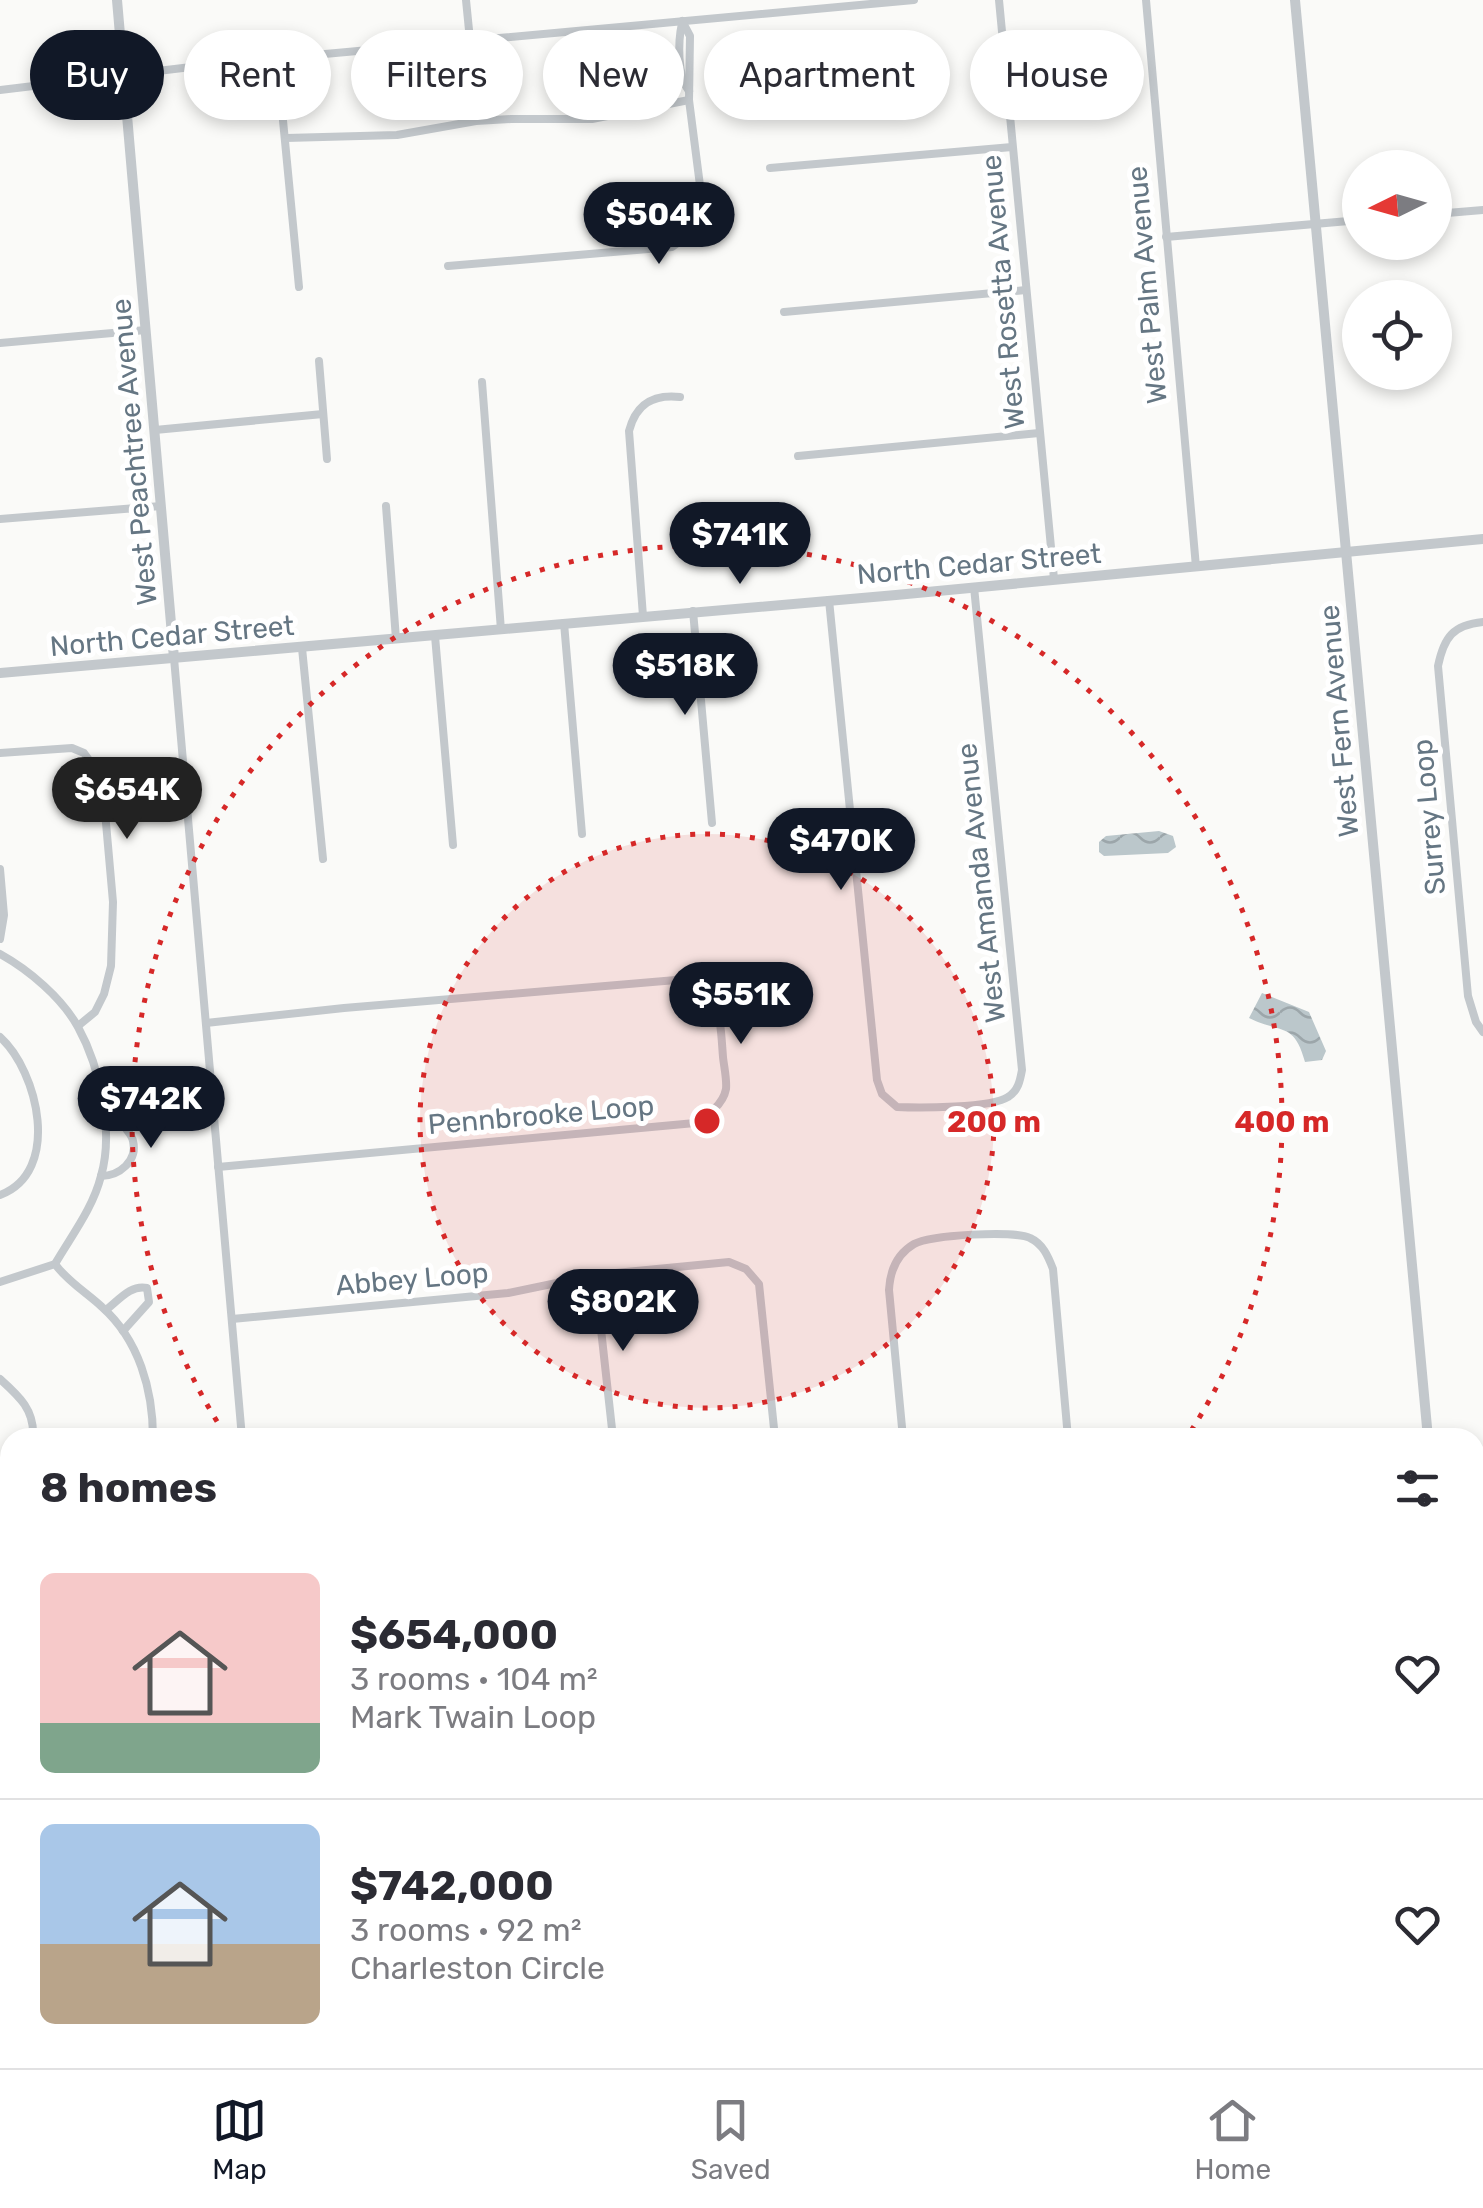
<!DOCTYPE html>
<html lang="en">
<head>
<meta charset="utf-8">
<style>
  :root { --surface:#fff; --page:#f7f7f7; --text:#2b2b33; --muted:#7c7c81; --line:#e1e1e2; --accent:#111827 }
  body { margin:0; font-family:Rubik,sans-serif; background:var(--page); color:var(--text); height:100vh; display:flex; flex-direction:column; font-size:38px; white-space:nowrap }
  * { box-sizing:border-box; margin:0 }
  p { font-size:32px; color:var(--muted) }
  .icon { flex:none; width:55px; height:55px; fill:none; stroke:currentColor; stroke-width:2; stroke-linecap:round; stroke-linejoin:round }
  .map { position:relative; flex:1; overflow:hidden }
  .details { position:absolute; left:0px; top:1428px; width:1485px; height:642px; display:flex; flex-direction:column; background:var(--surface); border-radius:30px 30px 0 0; box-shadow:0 5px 15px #0003 }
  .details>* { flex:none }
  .top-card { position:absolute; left:30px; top:30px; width:1425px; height:90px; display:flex; gap:20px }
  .needle { width:65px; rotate:265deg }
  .fabs { position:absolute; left:1342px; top:150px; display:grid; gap:20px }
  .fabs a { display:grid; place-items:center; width:110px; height:110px; border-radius:50%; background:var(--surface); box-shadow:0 5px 15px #0003; font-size:50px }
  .price { position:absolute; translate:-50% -85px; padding:0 22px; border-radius:35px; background:var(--accent); color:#fff; font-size:32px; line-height:65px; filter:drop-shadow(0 2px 5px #0008) }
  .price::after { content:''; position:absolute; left:50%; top:60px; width:30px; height:22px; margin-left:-15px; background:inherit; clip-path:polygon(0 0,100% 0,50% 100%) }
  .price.selected { background:#222; color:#fff }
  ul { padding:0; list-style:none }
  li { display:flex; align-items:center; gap:30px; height:250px; padding:0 40px }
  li+li { border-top:2px solid var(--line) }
  li span { display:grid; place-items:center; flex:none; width:280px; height:200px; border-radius:15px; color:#555 }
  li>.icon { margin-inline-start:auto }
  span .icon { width:120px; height:120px; fill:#fffc; stroke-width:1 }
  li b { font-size:42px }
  h2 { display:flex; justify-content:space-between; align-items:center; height:120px; padding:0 40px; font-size:42px }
  .pill { padding:0 35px; border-radius:45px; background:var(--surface); box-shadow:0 5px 15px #0003; font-size:35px; line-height:90px }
  .pill.selected { background:var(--accent); color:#fff }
  .menu { display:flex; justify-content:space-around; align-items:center; height:140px; border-top:2px solid var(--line); background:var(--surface); font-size:28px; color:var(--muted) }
  .menu a { display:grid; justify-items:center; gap:5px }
  .menu .selected { color:var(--accent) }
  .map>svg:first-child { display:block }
</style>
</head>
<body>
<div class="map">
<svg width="1483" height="2068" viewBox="0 0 1483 2068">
  <defs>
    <pattern id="forest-crowns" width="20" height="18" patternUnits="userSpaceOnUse" patternTransform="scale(2.5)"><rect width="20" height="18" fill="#dadfd7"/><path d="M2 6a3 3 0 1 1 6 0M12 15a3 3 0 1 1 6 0" fill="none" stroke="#b4b9b4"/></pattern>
    <pattern id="water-waves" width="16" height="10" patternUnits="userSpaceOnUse" patternTransform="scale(2.5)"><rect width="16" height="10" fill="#bbc7cb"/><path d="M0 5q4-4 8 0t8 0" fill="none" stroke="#9ca6aa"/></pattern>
  </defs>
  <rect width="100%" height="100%" fill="#fafaf8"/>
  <path fill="#e8e9e9" d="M10 1791V2060H863L864 2068H0V1792Z"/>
  <path fill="url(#forest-crowns)" d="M668 2060H835L849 2066 650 2068Z"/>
  <g fill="url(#water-waves)">
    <path d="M1159 831 1173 836 1176 847 1168 853 1104 856 1099 852V842L1106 836Z"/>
    <path d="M1262 993 1309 1012 1326 1051 1322 1060 1305 1062C1294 1021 1281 1034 1249 1018Z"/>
  </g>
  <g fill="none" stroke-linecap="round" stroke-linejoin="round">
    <g stroke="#ced2d4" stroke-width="25">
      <path d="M131 2060 134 2063"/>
      <path d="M507 2060V2066"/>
      <path d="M0 2064 49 2060"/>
    </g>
    <path stroke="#ced2d4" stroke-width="65" d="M0 1952 10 1951"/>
    <g stroke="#c3c8cc" stroke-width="8">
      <path d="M466 0 470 40"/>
      <path d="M999 0 1054 579"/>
      <path d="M1146 0 1196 567"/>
      <path d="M682 23C678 41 677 76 689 91"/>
      <path d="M277 58 299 287"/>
      <path d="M0 90 216 64 914 0"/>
      <path d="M286 138 397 135 476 121 511 119H592L689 100"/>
      <path d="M770 168 1012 147"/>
      <path d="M1435 214 1483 210"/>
      <path d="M1166 237 1360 220"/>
      <path d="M448 266 672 247 692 233 702 201 689 100 690 36 682 21"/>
      <path d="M784 312 1026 290"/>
      <path d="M0 343 146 330"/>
      <path d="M319 361 327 459"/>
      <path d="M482 382 501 630"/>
      <path d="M155 430 323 414"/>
      <path d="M798 456 1039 433"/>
      <path d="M386 506 396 639"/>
      <path d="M0 519 161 506"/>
      <path d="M829 600 877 1080 882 1094 897 1107C919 1108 992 1108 1008 1097 1018 1091 1020 1081 1022 1070L974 587"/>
      <path d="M693 611 712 823"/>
      <path d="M643 616 629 431C636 404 653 394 680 397"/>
      <path d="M1483 622C1453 625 1444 637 1438 666L1468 996 1476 1022 1483 1032"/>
      <path d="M564 623 582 834"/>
      <path d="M435 636 453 845"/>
      <path d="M302 648 323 859"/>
      <path d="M174 658 242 1438"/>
      <path d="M0 753 72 748 84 753 102 778 113 902 111 966 104 994 95 1012 78 1026"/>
      <path d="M0 869 4 915 0 939"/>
      <path d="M0 954C29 970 62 998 78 1027 100 1067 114 1132 101 1176 93 1208 72 1235 55 1264L0 1282"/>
      <path d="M206 1023 344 1008 676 980C722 986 720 1020 723 1057 724 1067 727 1079 726 1089 723 1105 708 1115 695 1123L218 1167"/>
      <path d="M0 1037C38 1071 62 1172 0 1195"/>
      <path d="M101 1176C119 1176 138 1161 133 1141 132 1135 127 1131 124 1126L106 1122"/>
      <path d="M55 1264C67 1281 87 1293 102 1307 139 1340 153 1390 153 1438"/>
      <path d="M595 1275 613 1438"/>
      <path d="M106 1310C118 1301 131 1284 147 1288L149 1302 123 1331"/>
      <path d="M232 1319 508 1293 595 1275 729 1262 746 1269 759 1284 775 1438"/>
      <path d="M0 1379C19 1396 35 1410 33 1438"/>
      <path d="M903 1438 889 1290C890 1271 897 1254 914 1244 930 1235 1014 1230 1030 1238 1043 1244 1048 1256 1053 1269L1068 1438"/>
      <path d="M0 1486 10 1477"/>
      <path d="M0 1639 10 1632"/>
      <path d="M0 1732 10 1731"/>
    </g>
    <g stroke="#c3c8cc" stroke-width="10">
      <path d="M117 0 174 658"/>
      <path d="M1295 0 1428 1438"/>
      <path d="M0 673 896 595 1483 539"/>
      <path d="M1475 1716 1483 1715"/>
      <path d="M1475 1942 1483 2025"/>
    </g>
  </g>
  <circle cx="707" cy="1121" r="287" fill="#d62828" fill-opacity=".12"/>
  <g fill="none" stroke="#d62828" stroke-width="5" stroke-dasharray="5 10">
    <circle cx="707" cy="1121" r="287"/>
    <path d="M225 1434A575 575 0 1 1 1189 1434"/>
  </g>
  <g text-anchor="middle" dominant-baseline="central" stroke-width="10" stroke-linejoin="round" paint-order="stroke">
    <g font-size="28" fill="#657683" stroke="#fff">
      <text transform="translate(1147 285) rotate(-95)">West Palm Avenue</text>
      <text transform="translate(1003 292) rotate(-95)">West Rosetta Avenue</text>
      <text transform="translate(134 452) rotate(-95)">West Peachtree Avenue</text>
      <text transform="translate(979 564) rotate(-5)">North Cedar Street</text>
      <text transform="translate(172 636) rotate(-5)">North Cedar Street</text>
      <text transform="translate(1339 721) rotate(-95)">West Fern Avenue</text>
      <text transform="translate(1429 817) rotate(-95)">Surrey Loop</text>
      <text transform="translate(981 883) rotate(-96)">West Amanda Avenue</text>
      <text transform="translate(541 1115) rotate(-5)">Pennbrooke Loop</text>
      <text transform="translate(412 1279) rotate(-5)">Abbey Loop</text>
    </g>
  </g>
  <circle cx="707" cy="1121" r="15" fill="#d62828" stroke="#fff" stroke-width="5"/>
  <g font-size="30" text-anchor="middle" font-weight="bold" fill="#d62828" stroke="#fff" stroke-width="10" stroke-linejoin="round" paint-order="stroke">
    <text x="994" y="1132">200 m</text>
    <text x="1282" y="1132">400 m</text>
  </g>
</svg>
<div class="fabs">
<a><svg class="needle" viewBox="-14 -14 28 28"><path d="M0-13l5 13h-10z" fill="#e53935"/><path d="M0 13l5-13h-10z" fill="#7c7c81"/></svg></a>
<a><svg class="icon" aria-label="locate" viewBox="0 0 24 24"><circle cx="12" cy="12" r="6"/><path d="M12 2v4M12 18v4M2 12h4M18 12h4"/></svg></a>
</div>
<b class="price" style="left:659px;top:267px">$504K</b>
<b class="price" style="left:740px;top:587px">$741K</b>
<b class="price" style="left:685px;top:718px">$518K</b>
<b class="price selected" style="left:127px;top:842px">$654K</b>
<b class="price" style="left:841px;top:893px">$470K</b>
<b class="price" style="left:741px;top:1047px">$551K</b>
<b class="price" style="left:151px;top:1151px">$742K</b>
<b class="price" style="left:623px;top:1354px">$802K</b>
<div class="top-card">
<a class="pill selected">Buy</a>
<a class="pill">Rent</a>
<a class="pill">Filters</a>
<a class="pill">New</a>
<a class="pill">Apartment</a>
<a class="pill">House</a>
</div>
<section class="details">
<h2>8 homes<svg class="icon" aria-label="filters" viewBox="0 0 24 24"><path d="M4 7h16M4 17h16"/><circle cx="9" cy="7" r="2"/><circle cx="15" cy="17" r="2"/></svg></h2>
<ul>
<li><span style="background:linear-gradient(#f6c9c9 75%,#7fa58c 0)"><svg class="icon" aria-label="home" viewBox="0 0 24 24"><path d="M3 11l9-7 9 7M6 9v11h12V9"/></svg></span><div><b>$654,000</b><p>3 rooms · 104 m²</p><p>Mark Twain Loop</p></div><svg class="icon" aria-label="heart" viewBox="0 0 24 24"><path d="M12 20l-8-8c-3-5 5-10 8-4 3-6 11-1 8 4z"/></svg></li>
<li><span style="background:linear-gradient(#a9c7e8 60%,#b9a48a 0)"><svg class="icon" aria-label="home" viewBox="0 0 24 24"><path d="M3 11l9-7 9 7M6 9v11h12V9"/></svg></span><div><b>$742,000</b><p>3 rooms · 92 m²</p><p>Charleston Circle</p></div><svg class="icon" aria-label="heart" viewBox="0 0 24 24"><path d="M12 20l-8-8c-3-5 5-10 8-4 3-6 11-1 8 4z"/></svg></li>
</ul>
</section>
</div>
<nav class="menu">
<a class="selected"><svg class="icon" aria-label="map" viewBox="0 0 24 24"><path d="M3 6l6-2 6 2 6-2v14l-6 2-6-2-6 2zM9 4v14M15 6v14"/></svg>Map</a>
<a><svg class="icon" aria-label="saved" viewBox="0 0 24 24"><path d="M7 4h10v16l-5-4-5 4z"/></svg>Saved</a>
<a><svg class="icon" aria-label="home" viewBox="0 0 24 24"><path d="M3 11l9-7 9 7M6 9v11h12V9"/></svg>Home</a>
</nav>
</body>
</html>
